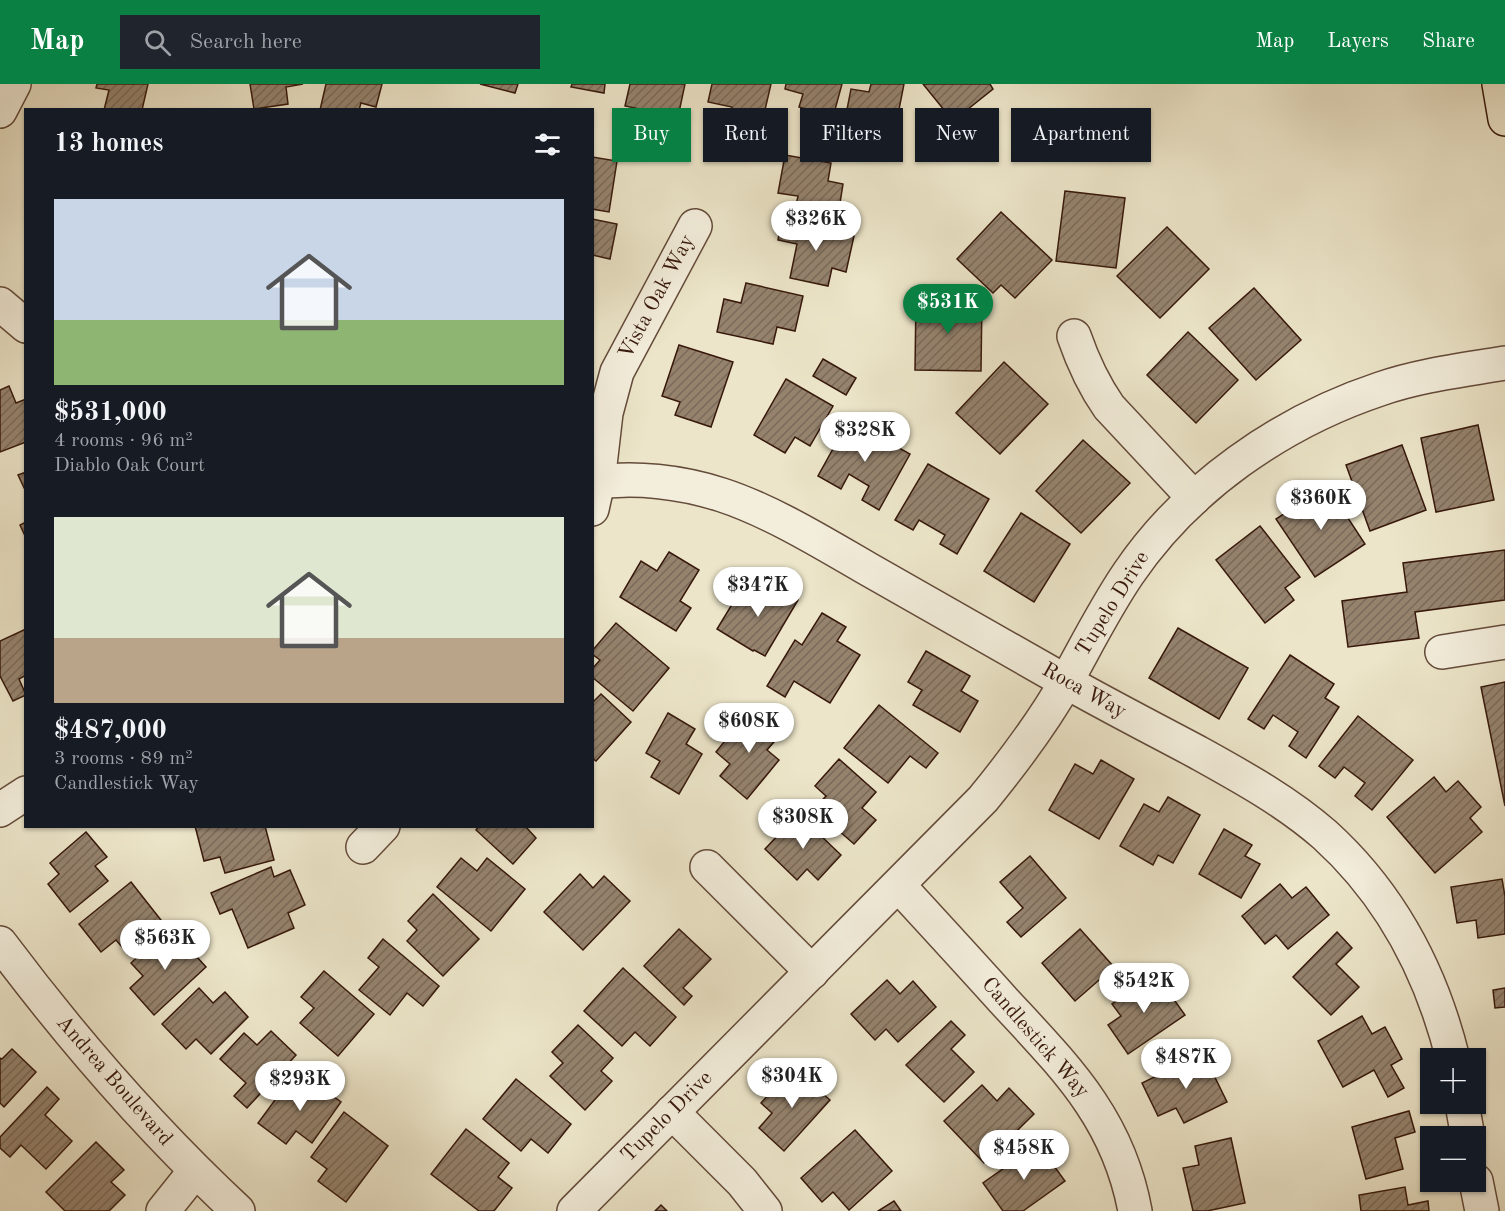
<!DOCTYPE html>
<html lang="en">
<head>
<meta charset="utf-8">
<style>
  :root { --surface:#171b24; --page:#20242c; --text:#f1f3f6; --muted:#9ea1a6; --accent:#0b8043 }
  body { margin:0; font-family:"Old Standard TT",serif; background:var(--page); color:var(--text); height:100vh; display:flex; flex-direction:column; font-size:22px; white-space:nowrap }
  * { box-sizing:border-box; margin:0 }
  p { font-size:20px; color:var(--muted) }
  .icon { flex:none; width:33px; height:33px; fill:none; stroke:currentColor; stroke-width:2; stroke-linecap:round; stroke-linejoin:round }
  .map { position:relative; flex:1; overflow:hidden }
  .sheet { position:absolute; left:24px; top:24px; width:570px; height:720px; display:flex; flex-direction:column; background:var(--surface); border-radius:0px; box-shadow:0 2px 4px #0004 }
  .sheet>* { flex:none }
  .top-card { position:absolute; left:612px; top:24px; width:570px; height:54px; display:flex; gap:12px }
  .buttons { position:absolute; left:1420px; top:964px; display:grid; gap:12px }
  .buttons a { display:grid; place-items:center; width:66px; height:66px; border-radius:0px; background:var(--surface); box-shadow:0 2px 4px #0004; font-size:30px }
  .price { position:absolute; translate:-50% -51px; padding:0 14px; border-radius:21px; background:#fff; color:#222; font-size:20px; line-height:39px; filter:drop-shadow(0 2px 3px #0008) }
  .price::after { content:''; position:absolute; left:50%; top:36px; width:18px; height:14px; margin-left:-9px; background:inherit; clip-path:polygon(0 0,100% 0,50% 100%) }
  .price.current { background:var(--accent); color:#fff }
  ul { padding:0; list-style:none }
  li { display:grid; align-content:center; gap:12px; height:318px; padding:0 30px }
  li span { display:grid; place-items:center; height:186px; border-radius:0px; color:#555 }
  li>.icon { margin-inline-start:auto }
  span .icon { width:108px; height:108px; fill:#fffc; stroke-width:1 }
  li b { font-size:26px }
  h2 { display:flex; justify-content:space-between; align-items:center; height:72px; padding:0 30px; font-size:26px }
  .tag { padding:0 21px; border-radius:0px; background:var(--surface); box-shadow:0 2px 4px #0004; font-size:21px; line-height:54px }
  .tag.current { background:var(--accent); color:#fff }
  header { display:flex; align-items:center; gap:36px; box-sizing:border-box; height:84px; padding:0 30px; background:var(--accent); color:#fff }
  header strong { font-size:28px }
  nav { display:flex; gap:33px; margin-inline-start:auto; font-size:21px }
  .search { width:420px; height:54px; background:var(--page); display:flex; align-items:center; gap:15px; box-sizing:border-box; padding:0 21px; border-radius:0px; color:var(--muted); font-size:22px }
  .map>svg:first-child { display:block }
</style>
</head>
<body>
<header>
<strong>Map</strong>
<div class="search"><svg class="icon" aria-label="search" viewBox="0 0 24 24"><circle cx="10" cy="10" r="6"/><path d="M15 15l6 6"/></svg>Search here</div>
<nav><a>Map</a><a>Layers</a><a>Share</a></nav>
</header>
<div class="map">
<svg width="1505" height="1127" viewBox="0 0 1505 1127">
  <defs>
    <pattern id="building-hatch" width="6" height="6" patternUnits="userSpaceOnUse" patternTransform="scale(1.5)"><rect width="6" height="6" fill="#95836e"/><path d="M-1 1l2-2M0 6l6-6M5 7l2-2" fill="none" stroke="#7a6a59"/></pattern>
  </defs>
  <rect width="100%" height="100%" fill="#ece5c9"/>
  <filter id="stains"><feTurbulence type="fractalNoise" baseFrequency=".00333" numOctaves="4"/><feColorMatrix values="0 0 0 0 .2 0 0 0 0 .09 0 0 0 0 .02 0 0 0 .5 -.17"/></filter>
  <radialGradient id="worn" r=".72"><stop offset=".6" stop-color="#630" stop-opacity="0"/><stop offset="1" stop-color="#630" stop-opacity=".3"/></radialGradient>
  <g fill="url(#building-hatch)" stroke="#37180b" stroke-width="1.5">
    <path d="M97 0H148L142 26H104L109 6 96 4Z"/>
    <path d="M250 0H303L286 3 288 20 254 25Z"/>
    <path d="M326 0H382L376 23 361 19 359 26H320Z"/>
    <path d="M480 0H518L515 9Z"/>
    <path d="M572 0H605L604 9 571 3Z"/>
    <path d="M630 0H685L678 33 625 22Z"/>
    <path d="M712 0H771L761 43 730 36 732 23 708 18Z"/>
    <path d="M786 0H842L833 33 799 23 803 10 785 5Z"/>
    <path d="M871 0H904L892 61 842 51 851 5 869 8Z"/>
    <path d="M923 0H990L993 5 953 37Z"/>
    <path d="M785 71 831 79 828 97 843 100 837 138 794 131 798 112 778 109Z"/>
    <path d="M592 73 617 77 609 128 592 125Z"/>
    <path d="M1065 107 1125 114 1116 184 1056 177Z"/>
    <path d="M1001 128 1052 176 1015 214 1001 201 993 209 957 175Z"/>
    <path d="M592 135 617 140 610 175 592 171Z"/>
    <path d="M782 136 854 152 846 188 832 184 828 202 790 194 797 160 778 156Z"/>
    <path d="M1167 143 1209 185 1160 234 1117 192Z"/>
    <path d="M746 199 803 212 795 247 777 243 773 260 717 248 724 215 741 219Z"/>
    <path d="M1254 204 1301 256 1256 296 1209 244Z"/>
    <path d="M916 214 982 215 981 287 915 286Z"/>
    <path d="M1188 248 1238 296 1196 339 1147 291Z"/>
    <path d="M679 261 733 278 711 343 675 331 680 318 662 312Z"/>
    <path d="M823 275 856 294 846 311 813 292Z"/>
    <path d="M1004 278 1048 320 1000 370 956 329Z"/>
    <path d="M786 295 833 322 810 362 795 353 785 369 754 351Z"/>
    <path d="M9 302 16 319 26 315V358L0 368V306Z"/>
    <path d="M849 336 910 370 879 426 862 416 869 402 849 390 841 405 818 392Z"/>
    <path d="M1478 341 1494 416 1436 428 1421 354Z"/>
    <path d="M1083 356 1130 399 1081 449 1036 407Z"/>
    <path d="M1402 361 1426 426 1370 447 1346 381Z"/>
    <path d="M928 380 989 415 957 470 940 460 945 451 919 436 913 446 895 436Z"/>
    <path d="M26 388V408L18 391Z"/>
    <path d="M1327 402 1365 460 1315 493 1276 435Z"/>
    <path d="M1021 429 1070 460 1034 518 984 487Z"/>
    <path d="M26 438V454L20 441Z"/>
    <path d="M1260 442 1300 493 1285 504 1294 516 1265 539 1216 476Z"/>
    <path d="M1505 466V516L1415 528 1419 554 1348 563 1342 517 1407 508 1403 479Z"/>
    <path d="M669 468 699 486 680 517 691 524 676 547 620 513 641 477 657 487Z"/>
    <path d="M768 498 798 516 765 572 754 566 753 567 717 545 742 504 758 514Z"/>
    <path d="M822 529 846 543 837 557 860 571 830 619 794 597 785 613 767 602 795 556 802 561Z"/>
    <path d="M616 539 669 584 633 627 592 593V585L600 576 592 570V567Z"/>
    <path d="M1178 544 1248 584 1219 635 1149 594Z"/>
    <path d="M26 545V591L19 595 26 611 13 617 0 592V557Z"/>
    <path d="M926 567 970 592 961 607 978 617 960 648 913 621 922 606 908 598Z"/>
    <path d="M1290 571 1334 600 1325 614 1339 623 1306 674 1289 662 1298 648 1273 631 1264 645 1248 635Z"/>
    <path d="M1505 598V722L1481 603Z"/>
    <path d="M601 610 631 638 596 677 592 674V619Z"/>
    <path d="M879 621 938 669 926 684 910 672 888 699 844 664Z"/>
    <path d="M750 626 780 651 767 666 779 676 747 715 720 692 730 680 716 668Z"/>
    <path d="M668 629 695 645 686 660 702 670 679 710 651 693 660 677 646 669Z"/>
    <path d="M1358 632 1413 676 1372 726 1355 712 1365 699 1344 683 1335 694 1319 682Z"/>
    <path d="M839 675 876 708 862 724 876 736 854 760 814 725 826 712 815 702Z"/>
    <path d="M1101 676 1134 695 1099 755 1049 726 1075 680 1093 690Z"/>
    <path d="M1434 693 1446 708 1458 697 1481 723 1470 734 1482 748 1435 789 1387 733Z"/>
    <path d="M1168 713 1200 731 1173 779 1158 771 1153 781 1120 762 1144 720 1159 728Z"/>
    <path d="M798 730 841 771 818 796 807 785 797 796 765 765Z"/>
    <path d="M195 742H265L274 776 225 789 220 773 204 777Z"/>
    <path d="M479 742H525L536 754 513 780 476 746Z"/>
    <path d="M1224 745 1252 761 1245 772 1260 780 1241 814 1199 790Z"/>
    <path d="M86 748 107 773 95 782 108 797 70 828 48 800 59 790 50 779Z"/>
    <path d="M1030 772 1066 814 1021 853 1007 838 1023 824 1000 798Z"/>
    <path d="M461 774 477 787 487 774 525 805 491 847 437 803Z"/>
    <path d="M271 783 274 793 290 786 305 821 288 829 294 844 248 864 232 825 220 830 211 809Z"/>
    <path d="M580 790 593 804 604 792 630 817 583 866 544 828Z"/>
    <path d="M1502 795 1505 812V850L1478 854 1476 836 1457 839 1451 803Z"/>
    <path d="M131 798 164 840 128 870 116 856 101 868 79 840Z"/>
    <path d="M1280 800 1292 814 1306 803 1329 831 1288 865 1276 851 1265 860 1242 832Z"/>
    <path d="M433 810 479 855 443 892 407 857 417 846 408 837Z"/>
    <path d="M170 843 206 883 154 931 130 904 143 892 131 879Z"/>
    <path d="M679 845 711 875 683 904 692 912 684 921 644 882Z"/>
    <path d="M1080 845 1114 883 1075 917 1042 879Z"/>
    <path d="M1337 848 1352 864 1336 880 1359 903 1331 931 1293 893Z"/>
    <path d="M383 855 439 902 423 922 407 909 390 931 359 906 379 883 368 874Z"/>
    <path d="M623 884 676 933 650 962 635 948 622 962 584 927Z"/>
    <path d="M324 887 374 930 338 972 300 939 314 924 301 913Z"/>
    <path d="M1155 889 1185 931 1128 970 1108 941 1121 932 1112 920Z"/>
    <path d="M887 896 900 910 913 897 936 923 898 958 886 945 875 956 851 930Z"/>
    <path d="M199 904 213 919 225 908 248 933 211 970 196 955 186 965 162 940Z"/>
    <path d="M1505 904V923L1495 924 1493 906Z"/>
    <path d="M1362 932 1372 950 1385 943 1402 975 1391 981 1404 1004 1388 1013 1374 986 1343 1003 1318 957Z"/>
    <path d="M951 937 965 951 951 965 974 988 944 1018 906 981Z"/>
    <path d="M578 941 613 974 601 987 612 997 585 1026 550 992 563 979 552 968Z"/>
    <path d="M271 947 296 971 247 1024 234 1012 246 999 220 975 244 949 257 961Z"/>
    <path d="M12 965 36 988 4 1023 0 1019V974L2 975Z"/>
    <path d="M1203 969 1227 1018 1184 1039 1176 1024 1158 1032 1142 999Z"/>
    <path d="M793 984 830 1016 784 1067 759 1044 772 1029 761 1019Z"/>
    <path d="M516 995 571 1040 548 1069 531 1055 521 1067 483 1035Z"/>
    <path d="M289 997 304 1009 312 997 341 1018 312 1059 296 1047 286 1060 258 1039Z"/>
    <path d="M982 1001 997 1017 1009 1004 1034 1030 984 1079 944 1037Z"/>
    <path d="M47 1003 59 1015 45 1031 72 1057 46 1085 21 1061 10 1073 0 1064V1053Z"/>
    <path d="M1409 1027 1415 1048 1395 1054 1403 1085 1366 1095 1352 1043Z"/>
    <path d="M344 1028 388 1062 346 1118 318 1097 327 1085 311 1073Z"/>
    <path d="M466 1045 509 1079 498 1093 512 1104 494 1127H479L431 1090Z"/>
    <path d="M855 1046 892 1087 849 1126 833 1108 822 1118 801 1094Z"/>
    <path d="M1231 1054 1245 1119 1207 1127H1193L1183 1084 1199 1081 1195 1062Z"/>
    <path d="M96 1058 124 1086 111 1098 125 1111 109 1127H65L46 1108Z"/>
    <path d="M1038 1060 1065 1097 1023 1127H1003L983 1099Z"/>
    <path d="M1405 1103 1408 1121 1428 1117 1429 1127H1361L1359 1111Z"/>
    <path d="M894 1117 901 1127H878Z"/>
    <path d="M661 1121 667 1127H655Z"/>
  </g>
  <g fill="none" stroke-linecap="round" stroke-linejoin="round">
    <g stroke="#644b3a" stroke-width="36">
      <g id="minor">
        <path d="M0 27 14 0"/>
        <path d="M0 220 26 242"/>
        <path d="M1074 252C1083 278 1093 300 1109 323L1194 414"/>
        <path d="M592 399C634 392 682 398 722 411 771 427 823 459 868 485 933 522 998 559 1063 596 1107 621 1152 644 1197 668 1242 693 1286 717 1325 751 1391 811 1432 890 1453 975"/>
        <path d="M592 425 598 398 606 329 617 288 695 142"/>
        <path d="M1442 568 1505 558"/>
        <path d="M0 726 26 709"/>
        <path d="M363 763 383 742"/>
        <path d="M707 783 812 888"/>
        <path d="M899 802C934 840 969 878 1004 917 1065 983 1118 1034 1135 1127"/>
        <path d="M0 859C72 955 150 1045 238 1127"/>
        <path d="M1462 1020 1468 1053"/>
        <path d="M672 1028 742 1098 765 1127"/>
        <path d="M1476 1097 1482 1127"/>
        <path d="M163 1127 195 1087"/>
        <path d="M574 1127 983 715C1014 677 1043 639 1067 596 1087 560 1105 524 1128 490 1187 403 1281 338 1380 305 1420 291 1464 286 1505 279"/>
      </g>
    </g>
    <g stroke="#37180b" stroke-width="36">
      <path id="major" d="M1499 0 1505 35"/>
    </g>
    <use href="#minor" stroke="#f3eedc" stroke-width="33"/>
    <use href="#major" stroke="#ece5c9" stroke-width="33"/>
  </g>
  <g text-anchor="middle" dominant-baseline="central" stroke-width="4.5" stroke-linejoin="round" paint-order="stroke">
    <g font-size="21" fill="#37180b" stroke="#f3eedc">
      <text transform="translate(657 213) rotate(-62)">Vista Oak Way</text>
      <text transform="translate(1113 520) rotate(-58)">Tupelo Drive</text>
      <text transform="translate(1084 607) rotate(29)">Roca Way</text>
      <text transform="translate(1035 954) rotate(49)">Candlestick Way</text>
      <text transform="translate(114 997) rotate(49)">Andrea Boulevard</text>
      <text transform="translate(667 1033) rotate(-45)">Tupelo Drive</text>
    </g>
  </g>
  <rect width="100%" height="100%" filter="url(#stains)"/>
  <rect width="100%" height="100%" fill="url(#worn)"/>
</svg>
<div class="buttons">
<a>+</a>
<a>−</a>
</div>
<b class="price" style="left:816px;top:168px">$326K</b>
<b class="price current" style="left:948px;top:251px">$531K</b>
<b class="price" style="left:865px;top:379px">$328K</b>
<b class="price" style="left:1321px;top:447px">$360K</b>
<b class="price" style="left:758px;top:534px">$347K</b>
<b class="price" style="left:749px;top:670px">$608K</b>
<b class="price" style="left:803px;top:766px">$308K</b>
<b class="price" style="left:165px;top:887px">$563K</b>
<b class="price" style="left:1144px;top:930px">$542K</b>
<b class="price" style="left:1186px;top:1006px">$487K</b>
<b class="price" style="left:792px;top:1025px">$304K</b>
<b class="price" style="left:300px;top:1028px">$293K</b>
<b class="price" style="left:1024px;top:1097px">$458K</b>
<div class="top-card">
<a class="tag current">Buy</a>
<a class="tag">Rent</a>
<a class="tag">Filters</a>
<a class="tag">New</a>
<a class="tag">Apartment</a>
</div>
<section class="sheet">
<h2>13 homes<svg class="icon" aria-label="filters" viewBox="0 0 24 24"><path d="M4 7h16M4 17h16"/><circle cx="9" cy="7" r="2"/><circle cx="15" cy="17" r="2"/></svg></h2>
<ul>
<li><span style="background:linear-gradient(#c9d6e8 65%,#8fb573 0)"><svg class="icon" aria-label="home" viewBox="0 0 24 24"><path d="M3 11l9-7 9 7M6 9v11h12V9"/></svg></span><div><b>$531,000</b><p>4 rooms · 96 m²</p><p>Diablo Oak Court</p></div></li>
<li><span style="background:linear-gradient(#dfe7d0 65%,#b9a48a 0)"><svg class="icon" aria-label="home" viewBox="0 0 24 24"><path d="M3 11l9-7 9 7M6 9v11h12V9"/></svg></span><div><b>$487,000</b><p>3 rooms · 89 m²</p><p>Candlestick Way</p></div></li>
</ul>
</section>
</div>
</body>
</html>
